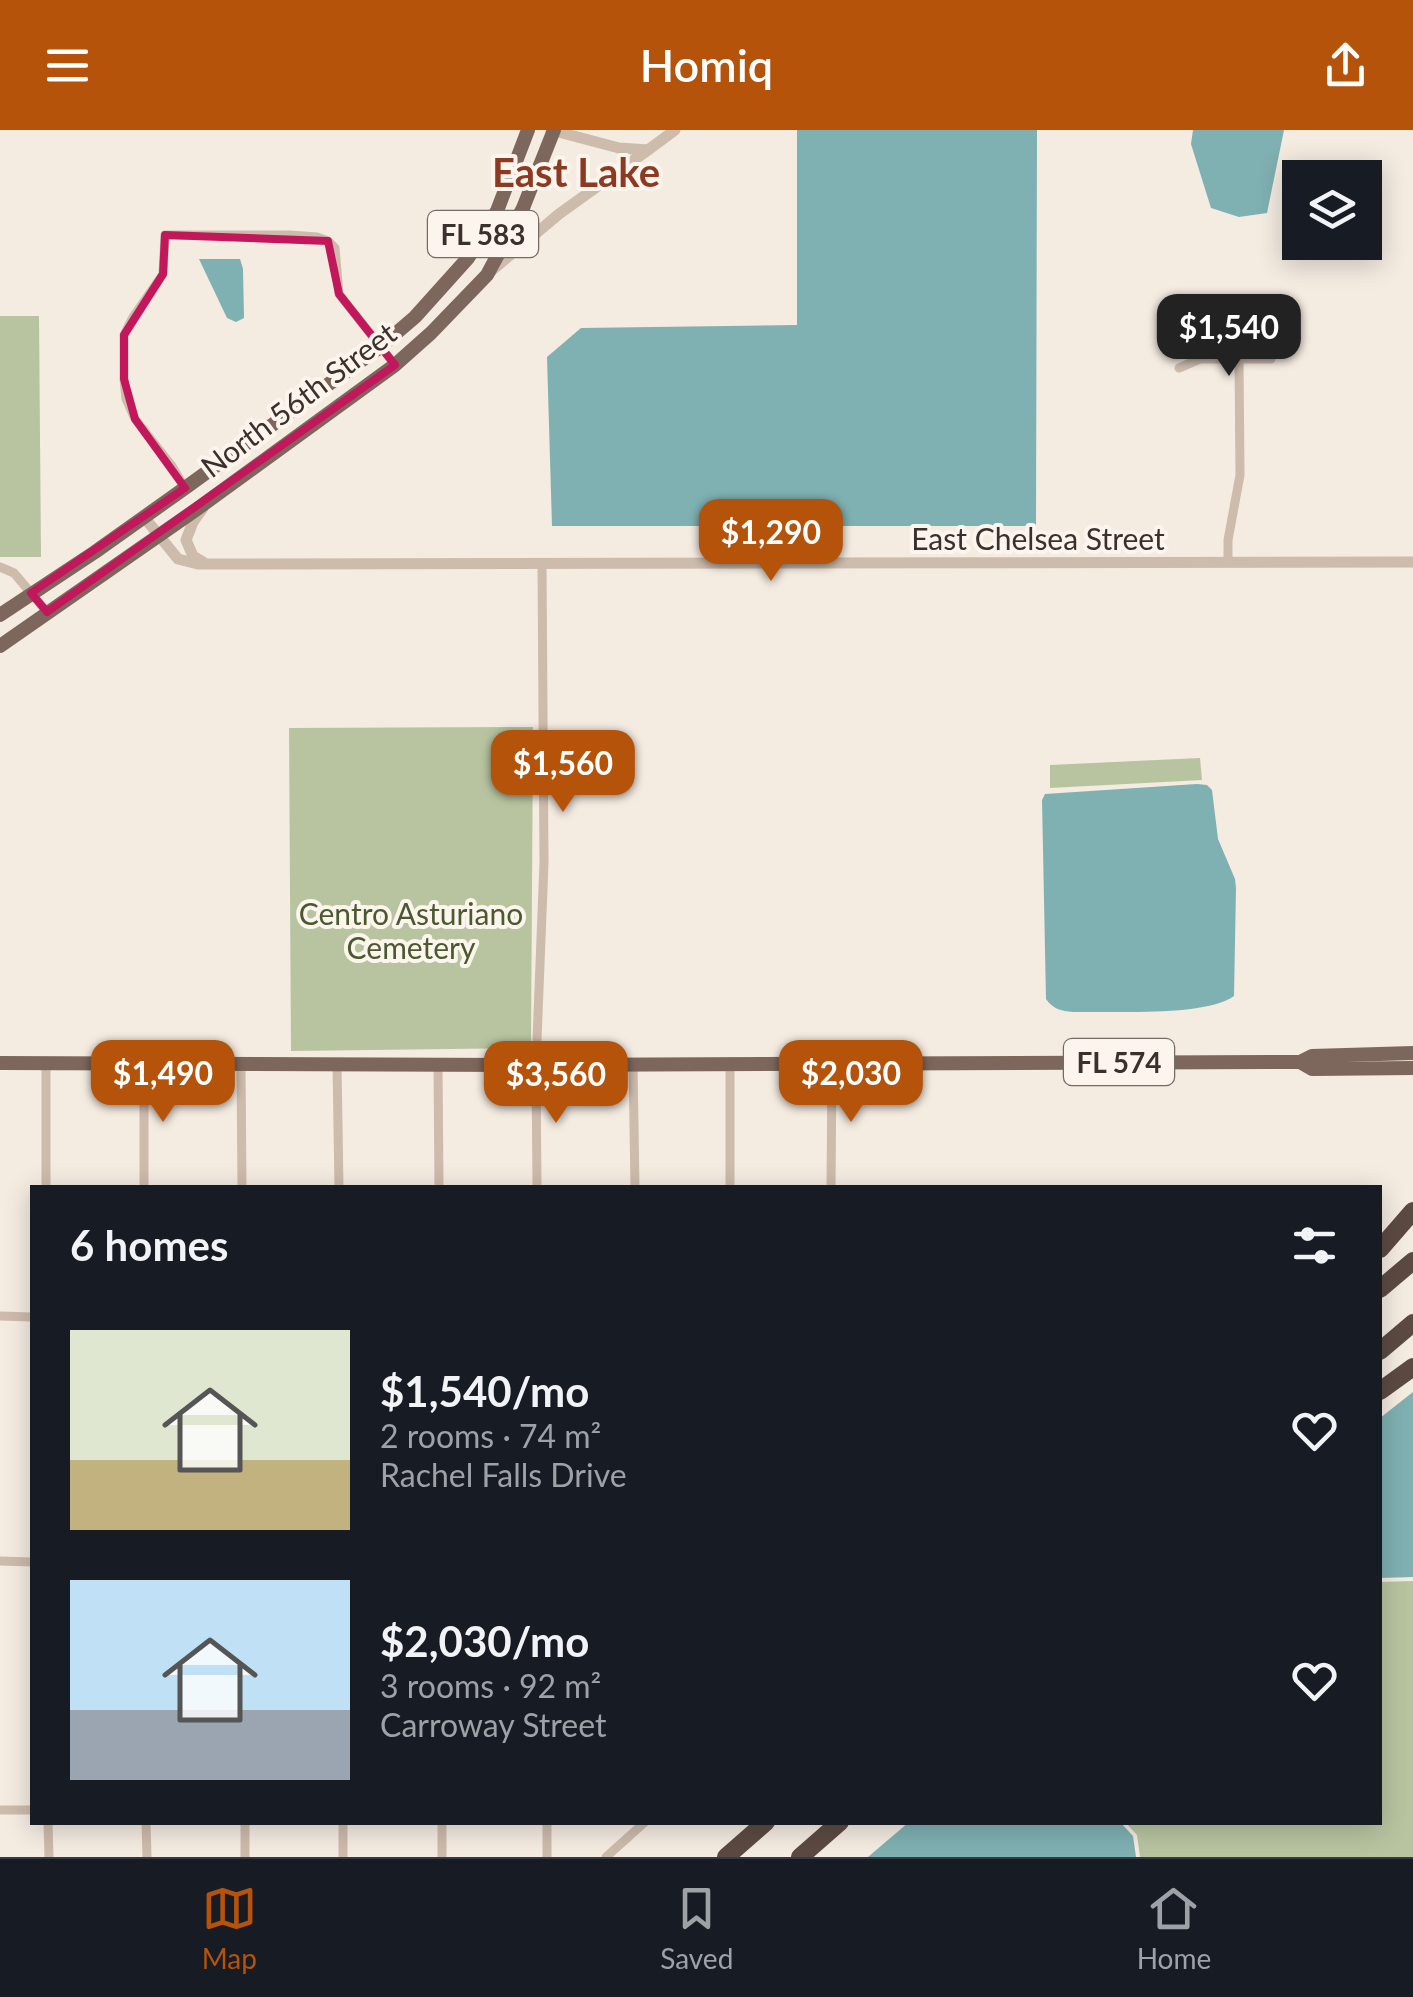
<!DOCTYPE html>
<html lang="en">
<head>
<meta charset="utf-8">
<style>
  :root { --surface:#171b24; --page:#242831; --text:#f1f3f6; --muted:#9ea1a6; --line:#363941; --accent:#b45309 }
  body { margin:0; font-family:Lato,sans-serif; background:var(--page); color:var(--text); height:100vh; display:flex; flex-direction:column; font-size:38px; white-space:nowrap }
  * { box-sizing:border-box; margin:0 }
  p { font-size:32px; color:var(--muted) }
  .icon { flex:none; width:55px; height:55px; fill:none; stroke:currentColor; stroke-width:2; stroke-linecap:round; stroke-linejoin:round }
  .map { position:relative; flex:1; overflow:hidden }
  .panel { position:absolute; left:30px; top:1055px; width:1352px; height:640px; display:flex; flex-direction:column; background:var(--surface); border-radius:0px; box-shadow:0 5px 25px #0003 }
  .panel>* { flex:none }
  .buttons { position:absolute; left:1282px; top:30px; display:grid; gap:20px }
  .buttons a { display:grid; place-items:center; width:100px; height:100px; border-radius:0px; background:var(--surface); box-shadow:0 5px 25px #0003; font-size:50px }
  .price { position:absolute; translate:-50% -85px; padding:0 22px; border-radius:20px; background:var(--accent); color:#fff; font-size:32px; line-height:65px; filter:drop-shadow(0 2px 5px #0008) }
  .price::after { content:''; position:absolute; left:50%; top:60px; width:30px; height:22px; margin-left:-15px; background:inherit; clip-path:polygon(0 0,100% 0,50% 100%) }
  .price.selected { background:#222; color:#fff }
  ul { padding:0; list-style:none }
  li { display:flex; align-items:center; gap:30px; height:250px; padding:0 40px }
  li span { display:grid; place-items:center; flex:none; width:280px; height:200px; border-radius:0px; color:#555 }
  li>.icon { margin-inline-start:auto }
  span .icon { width:120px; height:120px; fill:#fffc; stroke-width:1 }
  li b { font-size:42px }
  h2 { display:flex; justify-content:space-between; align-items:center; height:120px; padding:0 40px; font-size:42px }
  header { display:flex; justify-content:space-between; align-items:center; height:130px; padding:0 40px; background:var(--accent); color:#fff; font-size:45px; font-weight:600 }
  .dock { display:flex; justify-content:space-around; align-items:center; height:140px; border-top:2px solid var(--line); background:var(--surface); font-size:28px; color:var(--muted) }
  .dock a { display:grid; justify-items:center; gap:5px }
  .dock .selected { color:var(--accent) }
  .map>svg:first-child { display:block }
</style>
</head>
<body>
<header><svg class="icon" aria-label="menu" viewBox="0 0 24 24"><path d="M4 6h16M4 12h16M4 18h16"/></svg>Homiq<svg class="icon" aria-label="share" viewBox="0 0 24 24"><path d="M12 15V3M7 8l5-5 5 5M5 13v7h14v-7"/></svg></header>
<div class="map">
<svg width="1413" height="1727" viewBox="0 0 1413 1727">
  <rect width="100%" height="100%" fill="#f4ebe1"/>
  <g fill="#b8c4a0">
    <path d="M0 186H39L41 427H0Z"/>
    <path d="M533 597 531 918 291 921 289 598Z"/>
    <path d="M1200 628 1202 650 1050 658V635Z"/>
    <path d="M1413 1451V1727H1140L1137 1705 1126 1693 1380 1692V1452Z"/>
  </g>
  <g fill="#7fb0b2">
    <path d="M797 0H1037L1036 396H552L547 227 581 198 797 195Z"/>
    <path d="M1193 0H1284L1267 83 1239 87 1211 78 1191 14Z"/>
    <path d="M199 129H240L243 139 244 188 236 192 227 188Z"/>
    <path d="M1197 654 1207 655 1212 660 1218 709 1235 749 1236 758 1234 866C1206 887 1110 881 1073 882 1061 881 1053 879 1046 869L1042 670 1045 664Z"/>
    <path d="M1413 1262V1447L1380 1448V1288Z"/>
    <path d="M909 1692 1121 1693 1133 1706 1136 1727H868Z"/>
  </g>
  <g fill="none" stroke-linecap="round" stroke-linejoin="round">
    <g stroke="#cdbbac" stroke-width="9">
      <path d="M1179 238 1200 229H1271"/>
      <path d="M185 358 172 336 135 289 126 269 124 249V205L133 187 163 144 165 105H290L317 107 328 111 335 118 339 164 395 235"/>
      <path d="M1228 432V410L1240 345 1239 230"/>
      <path d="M0 437 14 443 47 482"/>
      <path d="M46 933V1058"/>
      <path d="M730 933V1058"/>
      <path d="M144 934V1058"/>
      <path d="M241 934 242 1058"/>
      <path d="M337 934 339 1058"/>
      <path d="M633 934 635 1058"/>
      <path d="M438 935 439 1058"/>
      <path d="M537 1058 536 935 544 733 542 434"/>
      <path d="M831 1058 832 933"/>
      <path d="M0 1186 32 1187"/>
      <path d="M0 1431 32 1432"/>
      <path d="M0 1680H32"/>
      <path d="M48 1692 49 1727"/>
      <path d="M146 1692 147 1727"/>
      <path d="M245 1692V1727"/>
      <path d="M343 1692V1727"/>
      <path d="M442 1692V1727"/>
      <path d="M547 1692V1727"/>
      <path d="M606 1727 645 1692"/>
    </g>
    <g stroke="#cdbbac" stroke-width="11">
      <path d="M551 0 619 18 648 20 675 0"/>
      <path d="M490 142 559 84 648 20"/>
      <path d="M144 387 178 429 198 434 1413 432"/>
      <path d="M203 432 193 426 186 410 193 392 203 378"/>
    </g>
    <g stroke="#7d675c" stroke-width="14">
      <path d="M0 485 95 422 185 358 380 217 415 187 468 128 497 81 528 0"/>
      <path d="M0 516 197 379 395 235 431 203 487 145 523 78 554 0"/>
      <path d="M1300 932 1312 939 1413 938"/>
      <path d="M0 933 536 935 1300 932 1312 926 1413 923"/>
    </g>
    <g stroke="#5c4a42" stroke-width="18">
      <path d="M1380 1119 1413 1081"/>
      <path d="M1380 1159 1413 1131"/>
      <path d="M1380 1221 1413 1193"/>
      <path d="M1380 1261 1413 1237"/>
      <path d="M726 1727 766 1692"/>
      <path d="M800 1727 840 1692"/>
    </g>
  </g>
  <path fill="none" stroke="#c2185b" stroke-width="8" stroke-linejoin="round" d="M165 105 328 111 339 164 395 235 47 482 31 463 185 358 135 289 124 249V205L163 144Z"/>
  <g text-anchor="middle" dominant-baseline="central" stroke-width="8" stroke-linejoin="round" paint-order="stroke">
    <g fill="#fbf5ee" stroke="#756b66" stroke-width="2.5">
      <rect x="428" y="81" width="110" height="46" rx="8"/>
      <rect x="1064" y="909" width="110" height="46" rx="8"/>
    </g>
    <g font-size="28" font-weight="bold" fill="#3b302b">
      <text x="483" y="104">FL 583</text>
      <text x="1119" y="932">FL 574</text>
    </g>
    <g font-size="30" fill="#3b302b" stroke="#fbf5ee">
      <text transform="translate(298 269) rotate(-37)">North 56th Street</text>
      <text x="1038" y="408">East Chelsea Street</text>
    </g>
    <g font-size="30" fill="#4a5a2e" stroke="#fbf5ee">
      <text x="411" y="783">Centro Asturiano<tspan x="411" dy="34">Cemetery</tspan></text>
    </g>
    <g font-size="40" font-weight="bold" fill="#8c3b22" stroke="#fbf5ee">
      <text x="576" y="42">East Lake</text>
    </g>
  </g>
</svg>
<div class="buttons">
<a><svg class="icon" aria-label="layers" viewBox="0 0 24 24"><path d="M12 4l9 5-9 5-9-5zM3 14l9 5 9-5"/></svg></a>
</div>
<b class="price selected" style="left:1229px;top:249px">$1,540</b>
<b class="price" style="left:771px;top:454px">$1,290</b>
<b class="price" style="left:563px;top:685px">$1,560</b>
<b class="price" style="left:163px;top:995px">$1,490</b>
<b class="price" style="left:851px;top:995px">$2,030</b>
<b class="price" style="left:556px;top:996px">$3,560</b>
<section class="panel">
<h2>6 homes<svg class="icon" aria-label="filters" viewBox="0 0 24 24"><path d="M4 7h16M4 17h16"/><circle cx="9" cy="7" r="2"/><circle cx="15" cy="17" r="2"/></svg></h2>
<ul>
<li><span style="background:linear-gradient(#dfe7d0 65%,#c2b280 0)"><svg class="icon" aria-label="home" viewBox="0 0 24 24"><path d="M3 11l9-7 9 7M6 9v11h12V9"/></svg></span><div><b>$1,540/mo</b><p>2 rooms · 74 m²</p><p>Rachel Falls Drive</p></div><svg class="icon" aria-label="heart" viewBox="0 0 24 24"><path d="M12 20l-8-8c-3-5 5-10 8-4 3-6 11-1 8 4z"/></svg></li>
<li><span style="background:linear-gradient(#bfe0f5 65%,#9aa5b1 0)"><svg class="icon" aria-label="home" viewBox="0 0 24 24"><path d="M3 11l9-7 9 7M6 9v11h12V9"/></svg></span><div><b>$2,030/mo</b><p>3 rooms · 92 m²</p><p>Carroway Street</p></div><svg class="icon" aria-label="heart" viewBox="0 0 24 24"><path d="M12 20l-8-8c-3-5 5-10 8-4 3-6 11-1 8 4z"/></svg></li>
</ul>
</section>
</div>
<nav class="dock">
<a class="selected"><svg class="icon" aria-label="map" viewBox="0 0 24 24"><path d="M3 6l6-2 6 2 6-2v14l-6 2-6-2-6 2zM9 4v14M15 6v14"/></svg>Map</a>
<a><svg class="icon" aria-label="saved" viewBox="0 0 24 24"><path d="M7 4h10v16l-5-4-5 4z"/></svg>Saved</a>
<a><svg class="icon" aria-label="home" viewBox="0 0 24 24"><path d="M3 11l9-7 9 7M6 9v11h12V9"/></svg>Home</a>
</nav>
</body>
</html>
